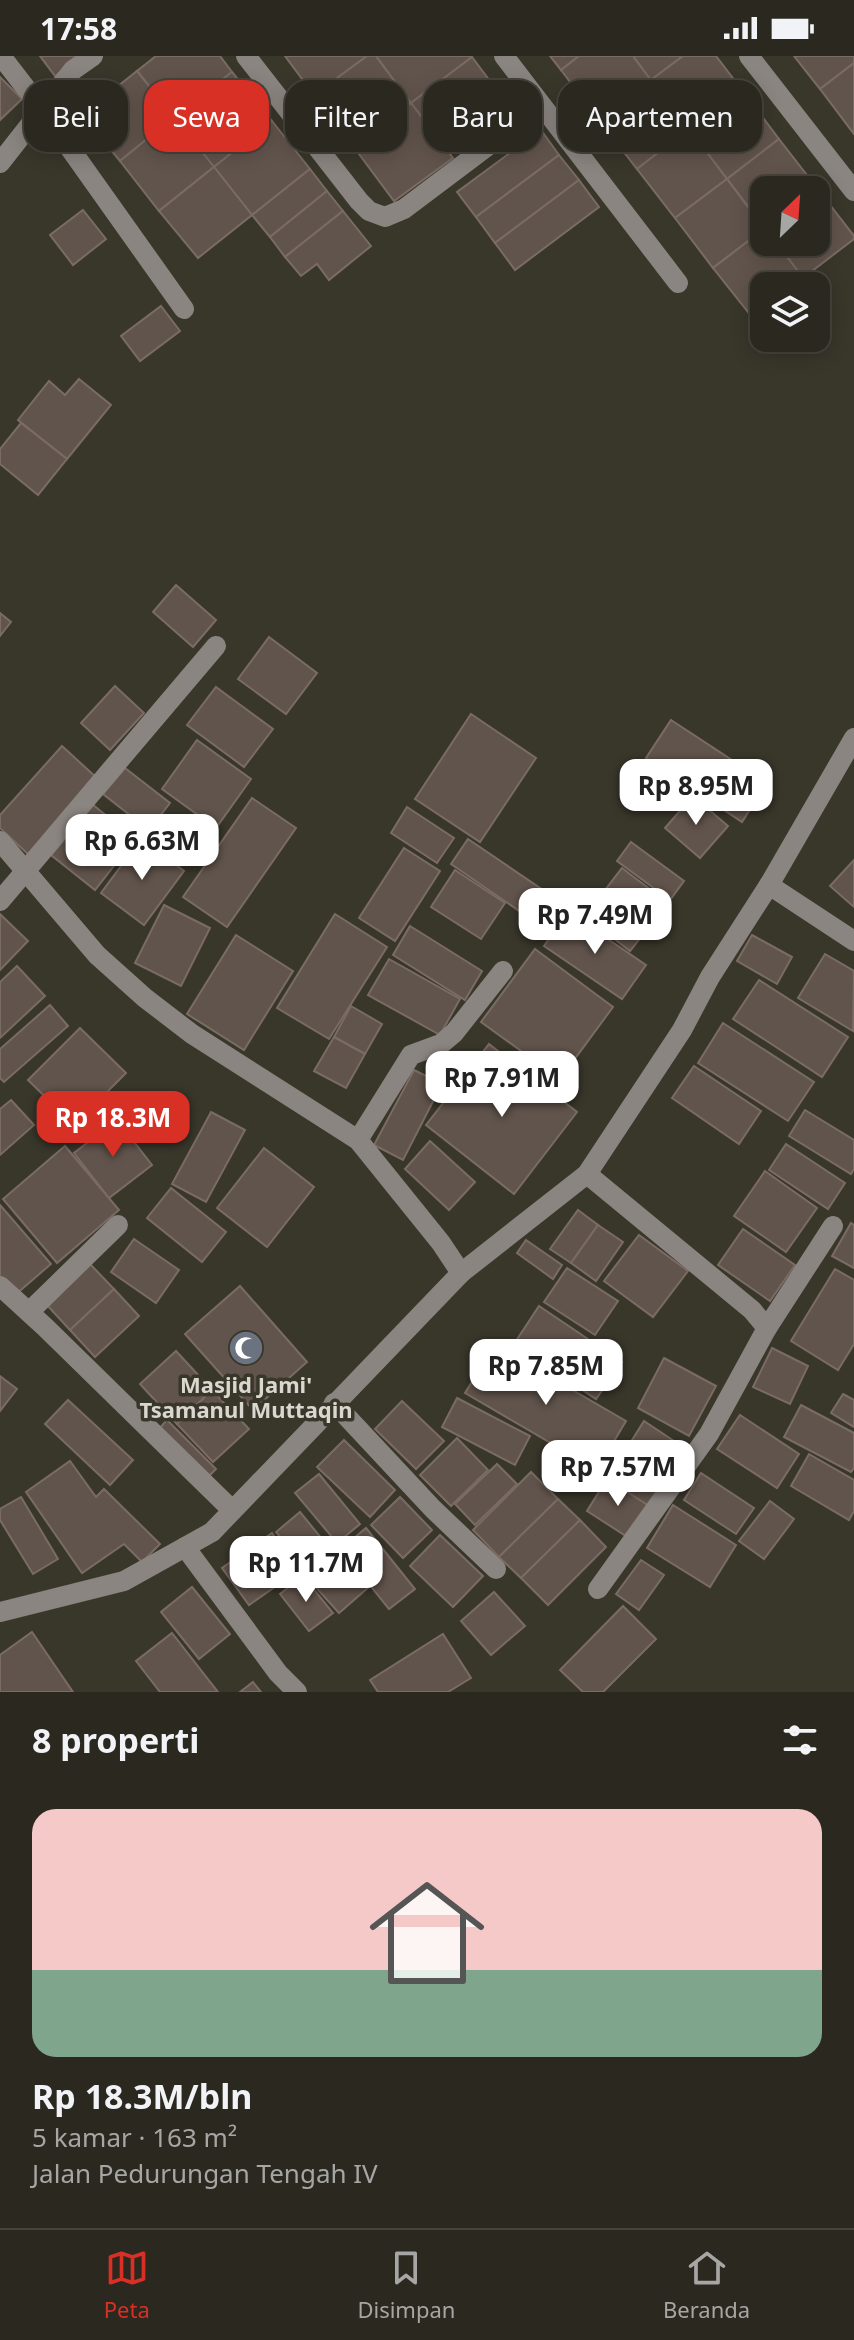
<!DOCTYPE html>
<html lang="id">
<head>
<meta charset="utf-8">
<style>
  :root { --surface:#2b2820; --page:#333029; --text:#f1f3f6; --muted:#a6a6a5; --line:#47443e; --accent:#d93025 }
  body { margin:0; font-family:"Noto Sans",sans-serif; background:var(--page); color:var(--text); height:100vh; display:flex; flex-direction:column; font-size:30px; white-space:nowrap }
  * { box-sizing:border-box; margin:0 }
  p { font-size:26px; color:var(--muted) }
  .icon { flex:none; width:44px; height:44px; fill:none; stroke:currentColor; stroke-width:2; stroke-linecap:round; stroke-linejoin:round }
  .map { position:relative; height:1636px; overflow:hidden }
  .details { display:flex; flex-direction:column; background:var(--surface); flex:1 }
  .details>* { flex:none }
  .guide { position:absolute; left:24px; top:24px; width:806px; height:72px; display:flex; gap:16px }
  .needle { width:52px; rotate:25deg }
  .fabs { position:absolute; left:750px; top:120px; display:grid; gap:16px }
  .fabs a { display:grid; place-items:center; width:80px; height:80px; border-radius:16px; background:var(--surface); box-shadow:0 4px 20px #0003,0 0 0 2px var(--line); font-size:40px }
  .price { position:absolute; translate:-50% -68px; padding:0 18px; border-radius:16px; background:#fff; color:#222; font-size:26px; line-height:52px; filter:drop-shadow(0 2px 4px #0008) }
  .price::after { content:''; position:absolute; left:50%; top:48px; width:24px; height:18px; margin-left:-12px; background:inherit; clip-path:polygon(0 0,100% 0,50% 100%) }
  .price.selected { background:var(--accent); color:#fff }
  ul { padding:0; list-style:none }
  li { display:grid; align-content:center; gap:16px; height:424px; padding:0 32px }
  li span { display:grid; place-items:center; height:248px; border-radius:24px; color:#555 }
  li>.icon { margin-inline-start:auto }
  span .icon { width:144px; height:144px; fill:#fffc; stroke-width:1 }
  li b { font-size:34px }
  h2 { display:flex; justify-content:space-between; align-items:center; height:96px; padding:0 32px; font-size:34px }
  .pill { padding:0 28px; border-radius:24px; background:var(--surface); box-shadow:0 4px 20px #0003,0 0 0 2px var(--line); font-size:28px; line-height:72px }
  .pill.selected { background:var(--accent); color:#fff }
  .status { display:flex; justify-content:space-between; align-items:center; height:56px; padding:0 40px; background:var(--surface); direction:ltr }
  .status svg { height:22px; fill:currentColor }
  .tab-bar { display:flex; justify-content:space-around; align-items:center; height:112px; border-top:2px solid var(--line); background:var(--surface); font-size:22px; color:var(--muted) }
  .tab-bar a { display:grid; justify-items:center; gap:4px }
  .tab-bar .selected { color:var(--accent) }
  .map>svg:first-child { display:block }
</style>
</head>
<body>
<div class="status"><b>17:58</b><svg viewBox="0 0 49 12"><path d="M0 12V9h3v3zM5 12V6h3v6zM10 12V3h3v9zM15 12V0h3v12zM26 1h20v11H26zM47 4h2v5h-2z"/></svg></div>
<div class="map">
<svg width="854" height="1636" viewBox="0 0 854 1636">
  <rect width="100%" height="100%" fill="#39362a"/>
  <g fill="#61544c" stroke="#7a6c64" stroke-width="2">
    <path d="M40 0H81L55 20Z"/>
    <path d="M156 0H220L232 16 174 61 137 15Z"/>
    <path d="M285 0H367L314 39Z"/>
    <path d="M367 0H376L411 47 353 90 314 39Z"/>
    <path d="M376 0H471L472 1 411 47Z"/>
    <path d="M550 0H579L561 14Z"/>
    <path d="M579 0H633L651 24 599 64 561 14Z"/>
    <path d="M633 0H683L651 24Z"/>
    <path d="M683 0H716L742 34 689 73 651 24Z"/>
    <path d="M794 0H854V7L820 33Z"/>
    <path d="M472 1 508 49 448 95 411 47Z"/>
    <path d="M854 7V78L820 33Z"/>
    <path d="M137 15 174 61 120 105 82 59Z"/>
    <path d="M232 16 272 65 214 111 174 61Z"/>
    <path d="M0 21 22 43 0 64Z"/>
    <path d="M651 24 689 73 637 113 599 64Z"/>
    <path d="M742 34 779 83 727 123 689 73Z"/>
    <path d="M411 47 453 102 394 145 353 90Z"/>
    <path d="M174 61 214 111 159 155 120 105Z"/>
    <path d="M272 65 310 113 252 159 214 111Z"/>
    <path d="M689 73 727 123 675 162 637 113Z"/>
    <path d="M541 74 559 99 476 161 457 136Z"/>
    <path d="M779 83 817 132 764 134V171L727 123Z"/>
    <path d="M559 99 579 124 495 187 476 161Z"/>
    <path d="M214 111 252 159 198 202 159 155Z"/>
    <path d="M310 113 327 135 270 181 252 159Z"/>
    <path d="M727 123 764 173 713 212 675 162Z"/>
    <path d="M579 124 599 151 515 214 495 187Z"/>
    <path d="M817 132 854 180V183L803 222 776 186H816L815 134Z"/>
    <path d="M327 135 343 155 285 201 270 181Z"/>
    <path d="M83 154 106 183 73 209 50 179Z"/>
    <path d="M343 155 371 190 329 224 317 208 301 220 285 201Z"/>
    <path d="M764 173V186H776L803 222 793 230H764V252L752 261 713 212Z"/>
    <path d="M161 250 180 275 140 305 121 280Z"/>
    <path d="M79 323 111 349 67 403 18 364 49 325 65 339Z"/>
    <path d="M21 367 67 403 38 439 0 408V393Z"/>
    <path d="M176 529 216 564 193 591 153 556Z"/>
    <path d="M0 557 11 566 0 580Z"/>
    <path d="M269 581 317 617 286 658 238 623Z"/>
    <path d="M115 630 144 657 110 694 81 667Z"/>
    <path d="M216 631 273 673 244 711 187 669Z"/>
    <path d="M471 658 536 702 480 786 415 743Z"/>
    <path d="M671 664 767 727 742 766 646 702Z"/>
    <path d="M197 684 251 723 216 772 162 733Z"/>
    <path d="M62 690 98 723 29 799 0 772V759Z"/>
    <path d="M125 712 170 747 149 774 103 738Z"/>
    <path d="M693 740 728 770 700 802 665 772Z"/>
    <path d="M252 742 296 772 227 871 183 841Z"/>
    <path d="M92 748 135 783 95 834 51 799Z"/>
    <path d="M407 751 454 782 437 807 391 777Z"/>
    <path d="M141 783 184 815 144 869 101 837Z"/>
    <path d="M468 783 546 836 528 861 451 808Z"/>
    <path d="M631 786 684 825 670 844 617 805Z"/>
    <path d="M404 792 440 815 395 885 359 862Z"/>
    <path d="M854 804V851L830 830Z"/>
    <path d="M622 812 668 847 630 895 585 860Z"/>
    <path d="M455 814 505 847 481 883 431 851Z"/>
    <path d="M164 849 210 872 181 930 135 907Z"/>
    <path d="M568 856 646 909 622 943 544 890Z"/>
    <path d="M0 858 28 885 0 914Z"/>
    <path d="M335 858 387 891 329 983 277 952Z"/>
    <path d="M410 870 482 915 465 944 393 899Z"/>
    <path d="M236 879 293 915 244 994 187 958Z"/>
    <path d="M752 879 792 901 777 928 737 905Z"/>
    <path d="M535 893 613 951 560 1023 481 966Z"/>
    <path d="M825 898 854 915 853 975 798 942Z"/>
    <path d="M389 903 460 943 440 979 368 939Z"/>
    <path d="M17 910 45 940 0 982V926Z"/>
    <path d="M759 924 848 981 822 1021 733 963Z"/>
    <path d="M50 949 68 970 4 1026 0 1022V993Z"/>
    <path d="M351 950 382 968 365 998 334 981Z"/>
    <path d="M723 967 814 1026 788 1065 698 1007Z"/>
    <path d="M80 972 126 1017 74 1069 28 1024Z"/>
    <path d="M334 981 365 998 346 1032 314 1015Z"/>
    <path d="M489 988 577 1056 514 1138 426 1069Z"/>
    <path d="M694 1010 761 1055 739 1088 672 1042Z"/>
    <path d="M414 1014 442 1028 403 1104 374 1089Z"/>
    <path d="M11 1044 34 1069 0 1099V1053Z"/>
    <path d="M805 1054 854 1084V1113L851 1118 789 1080Z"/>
    <path d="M211 1056 245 1074 206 1146 172 1128Z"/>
    <path d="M117 1064 152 1109 109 1142 74 1097Z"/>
    <path d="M430 1085 475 1126 449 1154 405 1113Z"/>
    <path d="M786 1088 845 1127 828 1153 769 1114Z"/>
    <path d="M65 1090 119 1154 57 1207 3 1143Z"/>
    <path d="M264 1092 314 1131 267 1191 217 1152Z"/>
    <path d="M765 1115 817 1152 786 1196 734 1160Z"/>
    <path d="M171 1132 226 1176 202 1206 147 1162Z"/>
    <path d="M0 1149 51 1208 15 1239 0 1221Z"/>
    <path d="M578 1154 598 1169 571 1207 550 1193Z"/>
    <path d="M851 1167 854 1169V1212L832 1200Z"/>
    <path d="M598 1169 623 1186 596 1225 571 1207Z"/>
    <path d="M743 1173 795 1209 770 1245 718 1209Z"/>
    <path d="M639 1179 688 1215 653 1261 604 1225Z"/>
    <path d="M134 1183 179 1214 156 1247 111 1216Z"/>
    <path d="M526 1184 562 1209 553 1223 517 1197Z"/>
    <path d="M89 1207 114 1233 70 1274 46 1248Z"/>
    <path d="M567 1212 618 1245 595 1279 544 1246Z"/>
    <path d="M835 1213 854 1224V1288L838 1314 791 1285Z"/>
    <path d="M240 1230 307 1306 253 1354 185 1278Z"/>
    <path d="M114 1233 139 1260 95 1301 70 1274Z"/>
    <path d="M539 1250 622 1306 596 1343 514 1288Z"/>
    <path d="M495 1289 626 1365 597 1414 465 1337Z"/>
    <path d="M772 1292 808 1310 790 1348 753 1331Z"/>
    <path d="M176 1295 212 1334 177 1368 140 1328Z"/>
    <path d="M664 1302 716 1330 689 1380 638 1352Z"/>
    <path d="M0 1320 17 1333 0 1355Z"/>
    <path d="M212 1334 249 1373 213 1406 177 1368Z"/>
    <path d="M843 1338 854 1344V1371L831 1357Z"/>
    <path d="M457 1342 530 1380 515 1409 442 1371Z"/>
    <path d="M68 1344 133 1404 110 1429 45 1368Z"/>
    <path d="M402 1345 444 1385 416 1413 375 1373Z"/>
    <path d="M801 1349 854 1377V1412L851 1416 784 1381Z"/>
    <path d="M740 1359 799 1398 777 1432 717 1393Z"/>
    <path d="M167 1364 216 1413 206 1423 157 1375Z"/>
    <path d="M644 1365 686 1393 666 1424 624 1397Z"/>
    <path d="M457 1382 488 1414 451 1450 420 1419Z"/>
    <path d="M344 1384 395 1434 370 1461 317 1411Z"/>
    <path d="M624 1397 666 1424 649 1450 607 1423Z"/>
    <path d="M809 1398 854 1424V1455L849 1464 791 1430Z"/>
    <path d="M70 1405 96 1441 104 1433 160 1488 142 1506 124 1488 82 1517 26 1436Z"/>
    <path d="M497 1408 517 1428 475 1469 455 1448Z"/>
    <path d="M531 1416 558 1443 499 1501 473 1474Z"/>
    <path d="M701 1417 754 1452 736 1478 684 1444Z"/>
    <path d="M319 1418 360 1468 337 1487 295 1437Z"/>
    <path d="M607 1423 649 1450 629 1482 587 1455Z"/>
    <path d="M21 1441 58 1503 33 1518 0 1464V1453Z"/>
    <path d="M400 1441 432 1474 403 1502 371 1469Z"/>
    <path d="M558 1443 580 1464 521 1522 499 1501Z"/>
    <path d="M770 1445 794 1463 764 1503 739 1485Z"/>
    <path d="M673 1449 736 1489 710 1531 647 1492Z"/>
    <path d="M300 1456 331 1494 308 1514 276 1476Z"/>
    <path d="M580 1464 606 1491 548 1549 521 1522Z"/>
    <path d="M366 1472 415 1533 389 1553 341 1493Z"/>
    <path d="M272 1477 298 1515 249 1549 222 1512Z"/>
    <path d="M440 1479 483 1520 453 1551 410 1510Z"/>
    <path d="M342 1501 369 1531 339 1557 312 1527Z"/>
    <path d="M641 1504 664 1519 639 1554 616 1538Z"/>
    <path d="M303 1520 333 1557 309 1575 280 1538Z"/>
    <path d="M192 1531 230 1578 199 1603 161 1556Z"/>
    <path d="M494 1536 525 1570 491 1599 461 1565Z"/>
    <path d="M623 1550 656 1583 603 1636H583L560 1614Z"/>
    <path d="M32 1576 73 1636H0V1599Z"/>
    <path d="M172 1577 218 1636H160L136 1605Z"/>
    <path d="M443 1578 471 1622 448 1636H378L370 1624Z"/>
    <path d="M253 1626 261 1636H240Z"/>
  </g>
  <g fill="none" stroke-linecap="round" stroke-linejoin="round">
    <g stroke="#8b8581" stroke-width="20">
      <path d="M1 0 42 53 184 253"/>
      <path d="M246 0 359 145 369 155 385 161 404 153 541 50"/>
      <path d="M504 0 678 227"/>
      <path d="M749 0 854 135"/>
      <path d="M0 107 73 14 93 0"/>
      <path d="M0 785 97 899 145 942 192 978 358 1084 441 1187 461 1217"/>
      <path d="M769 829 854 885"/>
      <path d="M0 845 216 590"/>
      <path d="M358 1084 411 999 441 988 454 977 503 915"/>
      <path d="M587 1118 752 1254 767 1272 709 1378 598 1533"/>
      <path d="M0 1230 45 1271 232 1454"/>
      <path d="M29 1256 118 1169"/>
      <path d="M767 1272 833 1170"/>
      <path d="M334 1347 433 1453 496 1513"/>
      <path d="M185 1491 278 1617 297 1636"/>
      <path d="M0 1556 124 1525 212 1476 461 1217 587 1118 682 974 710 921 769 829 854 682"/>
    </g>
  </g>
  <defs>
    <g id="mosque-disc" transform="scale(1.8)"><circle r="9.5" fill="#6b7280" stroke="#39362a"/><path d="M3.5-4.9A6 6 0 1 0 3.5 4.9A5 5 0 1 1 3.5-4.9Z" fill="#fff"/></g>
  </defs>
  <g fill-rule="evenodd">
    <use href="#mosque-disc" x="246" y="1292"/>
  </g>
  <g text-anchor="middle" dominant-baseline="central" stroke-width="7" stroke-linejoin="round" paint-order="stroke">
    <g font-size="22" font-weight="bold" fill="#d9d7cf" stroke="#39362a">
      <text x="246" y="1328">Masjid Jami'<tspan x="246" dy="25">Tsamanul Muttaqin</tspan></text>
    </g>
  </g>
</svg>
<div class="fabs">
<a><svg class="needle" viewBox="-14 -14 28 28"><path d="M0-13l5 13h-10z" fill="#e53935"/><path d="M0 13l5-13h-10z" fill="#a6a6a5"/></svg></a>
<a><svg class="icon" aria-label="layers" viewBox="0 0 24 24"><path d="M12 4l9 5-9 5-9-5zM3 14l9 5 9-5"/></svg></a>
</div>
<b class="price" style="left:696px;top:771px">Rp 8.95M</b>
<b class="price" style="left:142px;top:826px">Rp 6.63M</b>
<b class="price" style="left:595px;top:900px">Rp 7.49M</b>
<b class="price" style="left:502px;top:1063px">Rp 7.91M</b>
<b class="price selected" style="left:113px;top:1103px">Rp 18.3M</b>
<b class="price" style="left:546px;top:1351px">Rp 7.85M</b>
<b class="price" style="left:618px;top:1452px">Rp 7.57M</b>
<b class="price" style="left:306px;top:1548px">Rp 11.7M</b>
<div class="guide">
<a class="pill">Beli</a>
<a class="pill selected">Sewa</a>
<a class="pill">Filter</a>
<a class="pill">Baru</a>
<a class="pill">Apartemen</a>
</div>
</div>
<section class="details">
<h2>8 properti<svg class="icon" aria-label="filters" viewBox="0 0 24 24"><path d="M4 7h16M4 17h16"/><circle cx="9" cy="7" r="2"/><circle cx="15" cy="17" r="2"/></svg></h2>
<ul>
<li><span style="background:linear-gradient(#f6c9c9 65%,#7fa58c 0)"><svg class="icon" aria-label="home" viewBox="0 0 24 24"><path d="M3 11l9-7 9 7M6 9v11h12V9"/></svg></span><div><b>Rp 18.3M/bln</b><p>5 kamar · 163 m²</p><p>Jalan Pedurungan Tengah IV</p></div></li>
</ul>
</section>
<nav class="tab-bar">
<a class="selected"><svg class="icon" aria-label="map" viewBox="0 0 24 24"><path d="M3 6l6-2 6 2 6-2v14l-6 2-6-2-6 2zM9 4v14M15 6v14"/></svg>Peta</a>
<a><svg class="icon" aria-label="saved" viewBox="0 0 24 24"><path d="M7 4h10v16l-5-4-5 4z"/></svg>Disimpan</a>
<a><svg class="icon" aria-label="home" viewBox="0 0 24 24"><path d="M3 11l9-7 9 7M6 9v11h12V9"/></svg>Beranda</a>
</nav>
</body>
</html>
